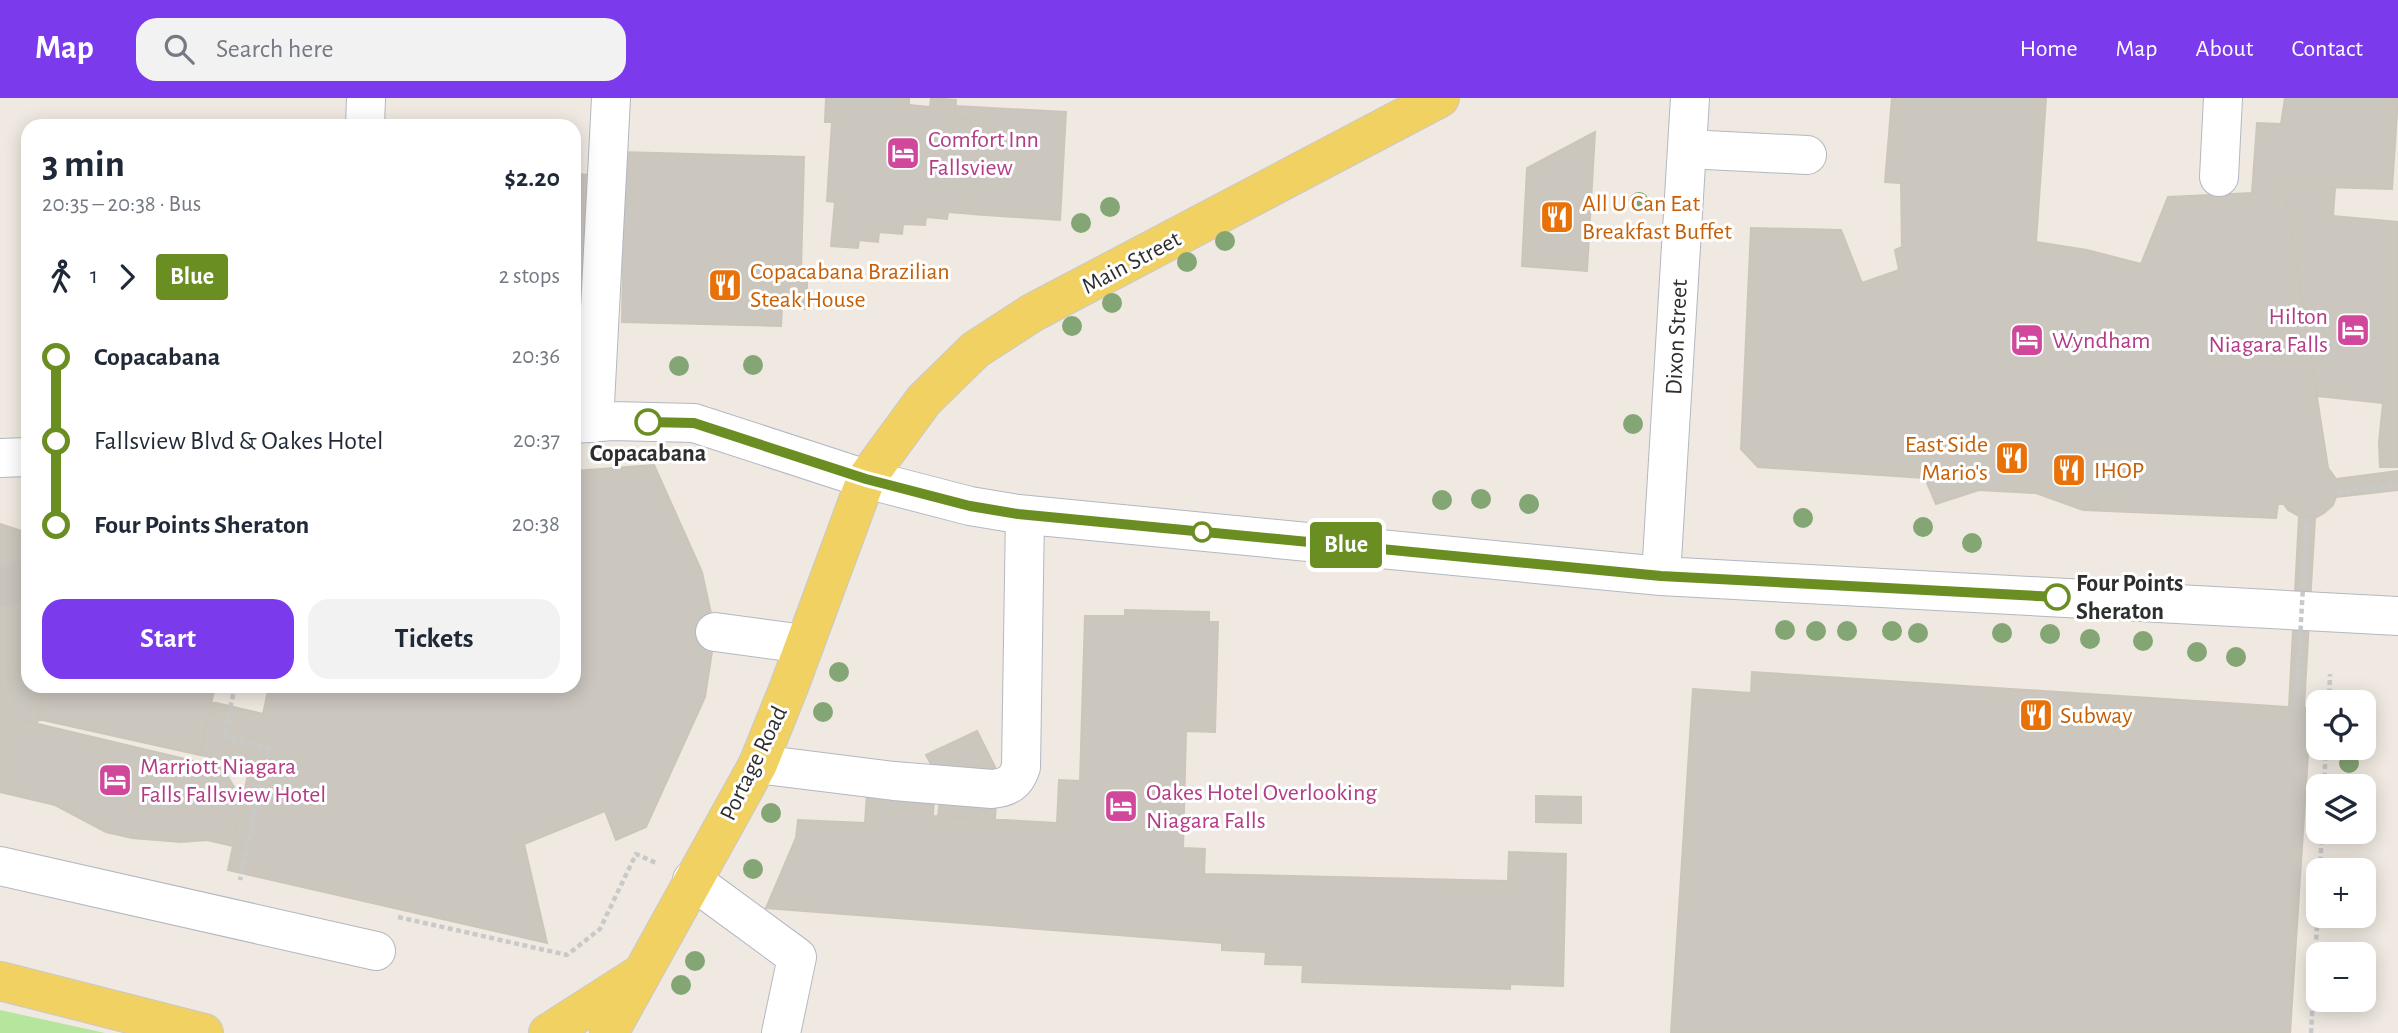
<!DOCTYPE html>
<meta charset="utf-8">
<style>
:root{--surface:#fff;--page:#f2f2f3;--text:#1f2937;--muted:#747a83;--accent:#7c3aed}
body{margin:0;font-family:"Alegreya Sans",sans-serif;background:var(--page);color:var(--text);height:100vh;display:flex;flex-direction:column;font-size:26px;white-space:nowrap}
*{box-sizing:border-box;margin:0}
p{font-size:23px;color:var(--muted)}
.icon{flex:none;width:38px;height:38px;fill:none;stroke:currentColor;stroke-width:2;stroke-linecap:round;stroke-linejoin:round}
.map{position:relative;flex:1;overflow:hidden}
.drawer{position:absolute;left:21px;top:21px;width:560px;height:574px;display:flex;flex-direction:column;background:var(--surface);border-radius:21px;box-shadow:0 4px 18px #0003}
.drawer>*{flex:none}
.badge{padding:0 14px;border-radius:5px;font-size:24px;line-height:46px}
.controls{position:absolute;left:2306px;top:592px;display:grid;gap:14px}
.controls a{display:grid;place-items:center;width:70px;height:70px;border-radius:14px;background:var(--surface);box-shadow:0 4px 18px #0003;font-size:35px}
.map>.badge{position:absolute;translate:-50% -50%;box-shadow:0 0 0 4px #fff}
.legs{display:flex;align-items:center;gap:10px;height:77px;padding:0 21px;font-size:23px}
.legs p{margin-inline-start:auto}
.headline{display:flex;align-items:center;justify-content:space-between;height:119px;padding:0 21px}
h1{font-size:38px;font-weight:700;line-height:52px}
.action{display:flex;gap:14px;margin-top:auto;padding:14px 21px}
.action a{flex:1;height:80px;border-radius:21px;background:var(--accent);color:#fff;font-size:28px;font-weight:700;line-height:80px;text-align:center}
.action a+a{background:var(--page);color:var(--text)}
ul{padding:0 21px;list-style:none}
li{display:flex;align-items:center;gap:24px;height:84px;font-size:26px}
li i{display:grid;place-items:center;width:10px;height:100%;margin:0 9px;background:currentColor}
li i::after{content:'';width:18px;height:18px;margin:-9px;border:5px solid;border-radius:50%;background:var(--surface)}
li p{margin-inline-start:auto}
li:first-child i{background:linear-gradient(#0000 50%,currentColor 0)}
li:last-child i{background:linear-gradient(currentColor 50%,#0000 0)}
header{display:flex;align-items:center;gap:42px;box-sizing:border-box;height:98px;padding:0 35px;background:var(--accent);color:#fff}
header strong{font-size:33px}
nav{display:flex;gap:38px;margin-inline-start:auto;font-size:24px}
.search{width:490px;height:63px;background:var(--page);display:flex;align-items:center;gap:18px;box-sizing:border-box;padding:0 24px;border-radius:21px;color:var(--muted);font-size:26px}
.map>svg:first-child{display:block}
.green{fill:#b6e59e}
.building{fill:#cbc7bf;stroke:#cbc5ba;stroke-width:2}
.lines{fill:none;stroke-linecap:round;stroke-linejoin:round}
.minor-tunnel{stroke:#c8c4bd;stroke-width:38;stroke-dasharray:38 19;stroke-linecap:butt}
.minor-casing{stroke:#b4b7c1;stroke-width:40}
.major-casing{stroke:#c9c9c9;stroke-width:40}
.path{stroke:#c9c9c9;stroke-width:4.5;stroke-dasharray:5 3.5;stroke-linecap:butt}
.minor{stroke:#fff;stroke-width:38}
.major{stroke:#f2d163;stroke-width:38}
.path-bridge{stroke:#c9c9c9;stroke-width:4.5;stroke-dasharray:5 3.5;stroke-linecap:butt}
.tree{fill:#84a574}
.line-1-casing{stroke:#fff;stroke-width:16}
.line-1{stroke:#6b8e23;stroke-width:10}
.stop-1-dot{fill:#fff;stroke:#6b8e23;stroke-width:3.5}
.labels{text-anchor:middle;stroke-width:6;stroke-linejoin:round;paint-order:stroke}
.hotel-label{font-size:24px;fill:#b23c85;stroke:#fff;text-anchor:start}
.food-label{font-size:24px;fill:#c56008;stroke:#fff;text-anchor:start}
.street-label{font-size:24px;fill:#2e2e2e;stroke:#fff}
.stop-label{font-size:24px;font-weight:bold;fill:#2e2e2e;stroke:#fff}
</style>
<header>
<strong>Map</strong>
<div class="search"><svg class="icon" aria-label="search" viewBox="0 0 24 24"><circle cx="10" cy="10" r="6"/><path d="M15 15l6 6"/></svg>Search here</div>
<nav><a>Home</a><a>Map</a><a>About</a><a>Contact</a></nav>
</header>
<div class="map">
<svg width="2398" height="935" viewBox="0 0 2398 935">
<rect width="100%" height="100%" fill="#efe9e1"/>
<path class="green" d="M0,912L105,935H0Z"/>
<path class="building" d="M826,0H909V7L930,9L931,0L956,2L955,20L980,22L972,116L948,114L947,121L926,119L925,127L903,126L902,136L879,134L878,144L859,142L858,150L831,148L835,104L827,103L832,24H825Z
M1892,0H2046L2036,144L2087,152L2141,166L2168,99L2252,95L2257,25L2281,26L2285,0H2398L2392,91L2284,88L2328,370L2336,381L2398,373V392L2336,399L2333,407L2324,415L2315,420L2299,418L2288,412L2284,406H2278L2276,420L2083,412L2036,395L1979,392L1936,406L1925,380L1758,369L1741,351L1751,130L1841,132L1862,185L1899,172L1895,152L1902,149L1901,85L1885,84Z
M956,8L1066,14L1060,122L972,116L980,22L955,20Z
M1595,34L1587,173L1522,168L1527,70Z
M620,54L804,59L801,172H807V211L782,210L781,228L622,224L623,169L618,168Z
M574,76L591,77L581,244L574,245Z
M2284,88L2335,90L2333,118L2398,124V369H2380L2379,344L2383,305L2318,298Z
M654,367L702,474L715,534L705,599L646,729L616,742L605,713L524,746L547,845L228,772L250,667L200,657L212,604L263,616L269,588H574V373Z
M2299,418L2315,420L2304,610H2311L2290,935H1671L1693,591L1751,595L1752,574L2289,609Z
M0,426L28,435V588H45L37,626L0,617Z
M1125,512L1209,514V524H1218L1215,634L1186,633L1183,750L1205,751L1204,776L1508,783L1509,754L1566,756L1563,888L1510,886V891L1302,884L1303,867L1265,866L1266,854L1222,852V845L766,810L796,740L798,722L865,725L867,695L934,698L933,718L1057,725L1059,682L1080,683L1085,518H1125Z
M45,588H215L200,657L38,621Z
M0,617L223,670L242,703L233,748L207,742L181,744L132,740L106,734L55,707L0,694Z
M977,633L998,675L995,721L938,718L942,686L926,657Z
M1536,698L1581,699V725L1536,724Z"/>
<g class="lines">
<path class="minor-tunnel" d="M0,489H6L28,480"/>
<g class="minor-casing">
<path id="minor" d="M365,28L366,0
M1687,51L1807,57
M2219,79L2223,0
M594,325L611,0
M574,326L612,323L694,325L866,381L970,408L1018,416L1661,478L2398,518
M0,360L28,359
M1661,478L1690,0
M715,534L804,546
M758,666L894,683L992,691C1008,689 1016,685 1021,669L1025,417
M0,768L376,853
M692,782L797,859L781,935"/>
</g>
<g class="major-casing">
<path id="major" d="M0,883L204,935
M548,935L637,878
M609,935L758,666L789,589L866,381L924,302L975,252L1032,215L1440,0"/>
</g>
<path class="path" d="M2337,394L2398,387
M235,588L224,638L269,650L240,782
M2329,604L2330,576
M2324,688L2326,649
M2320,772L2322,733
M398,819L567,857L600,831L636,756L656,765
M2311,935L2319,792"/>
<use href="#minor" class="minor"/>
<use href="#major" class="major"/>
<path class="path-bridge" d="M2296,609L2307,420"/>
</g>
<g class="tree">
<circle cx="1639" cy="104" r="10"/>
<circle cx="1110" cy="109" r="10"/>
<circle cx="1081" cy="125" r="10"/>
<circle cx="1225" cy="143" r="10"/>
<circle cx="1187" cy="164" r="10"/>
<circle cx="1112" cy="205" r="10"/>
<circle cx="1072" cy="228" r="10"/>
<circle cx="753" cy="267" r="10"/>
<circle cx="679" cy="268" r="10"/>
<circle cx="1633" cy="326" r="10"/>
<circle cx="1481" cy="401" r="10"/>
<circle cx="1442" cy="402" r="10"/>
<circle cx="1529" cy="406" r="10"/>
<circle cx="1803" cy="420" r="10"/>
<circle cx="1923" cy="429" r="10"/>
<circle cx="1972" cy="445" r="10"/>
<circle cx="1785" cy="532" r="10"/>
<circle cx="1816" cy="533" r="10"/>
<circle cx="1847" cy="533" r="10"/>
<circle cx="1892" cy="533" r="10"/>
<circle cx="1918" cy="535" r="10"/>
<circle cx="2002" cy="535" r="10"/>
<circle cx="2050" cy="536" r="10"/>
<circle cx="2090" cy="541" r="10"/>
<circle cx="2143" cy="543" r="10"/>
<circle cx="2197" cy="554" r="10"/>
<circle cx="2236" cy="559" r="10"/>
<circle cx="839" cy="574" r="10"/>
<circle cx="823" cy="614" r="10"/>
<circle cx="2349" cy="665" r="10"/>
<circle cx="771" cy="715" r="10"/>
<circle cx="753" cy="771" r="10"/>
<circle cx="695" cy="863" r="10"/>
<circle cx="681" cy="887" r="10"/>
</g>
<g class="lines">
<g class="line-1-casing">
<path id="line-1" d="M648,324L694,325L866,381L970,408L1018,416L1661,478L2057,499"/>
</g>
<use href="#line-1" class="line-1"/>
</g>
<defs>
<g id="hotel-square" transform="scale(1.75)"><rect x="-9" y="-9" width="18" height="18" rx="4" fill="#d1479c" stroke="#fff"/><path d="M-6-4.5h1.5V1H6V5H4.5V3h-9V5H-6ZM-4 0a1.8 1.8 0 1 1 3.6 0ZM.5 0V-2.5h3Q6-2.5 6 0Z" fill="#fff"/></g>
<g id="restaurant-square" transform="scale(1.75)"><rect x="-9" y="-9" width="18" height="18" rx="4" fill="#e8710a" stroke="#fff"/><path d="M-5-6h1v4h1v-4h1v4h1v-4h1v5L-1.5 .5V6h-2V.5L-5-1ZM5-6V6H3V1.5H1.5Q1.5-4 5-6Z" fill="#fff"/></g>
</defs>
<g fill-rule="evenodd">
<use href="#hotel-square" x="903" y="55"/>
<use href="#restaurant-square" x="1557" y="119"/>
<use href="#restaurant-square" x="725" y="187"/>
<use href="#hotel-square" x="2353" y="232"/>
<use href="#hotel-square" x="2027" y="242"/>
<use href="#restaurant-square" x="2012" y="360"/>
<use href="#restaurant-square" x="2069" y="372"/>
<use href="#restaurant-square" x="2036" y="617"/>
<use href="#hotel-square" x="115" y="682"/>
<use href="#hotel-square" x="1121" y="708"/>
</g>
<g class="stop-1-dot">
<circle cx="648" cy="324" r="12"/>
<circle cx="1202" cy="434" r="9"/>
<circle cx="2057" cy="499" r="12"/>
</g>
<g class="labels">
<g class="hotel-label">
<text x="928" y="49">Comfort Inn<tspan x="928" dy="28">Fallsview</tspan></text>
<text x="2328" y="226" text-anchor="end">Hilton<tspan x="2328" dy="28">Niagara Falls</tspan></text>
<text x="2052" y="250">Wyndham</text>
<text x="140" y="676">Marriott Niagara<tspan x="140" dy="28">Falls Fallsview Hotel</tspan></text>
<text x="1146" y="702">Oakes Hotel Overlooking<tspan x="1146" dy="28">Niagara Falls</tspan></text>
</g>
<g class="food-label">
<text x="1582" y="113">All U Can Eat<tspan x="1582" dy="28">Breakfast Buffet</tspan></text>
<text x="750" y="181">Copacabana Brazilian<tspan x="750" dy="28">Steak House</tspan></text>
<text x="1988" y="354" text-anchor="end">East Side<tspan x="1988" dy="28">Mario's</tspan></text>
<text x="2094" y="380">IHOP</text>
<text x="2060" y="625">Subway</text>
</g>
<g class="street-label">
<text transform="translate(1131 164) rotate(-28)" y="8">Main Street</text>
<text transform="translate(1676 239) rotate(-87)" y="8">Dixon Street</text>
<text transform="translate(753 665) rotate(-64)" y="8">Portage Road</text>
</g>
<g class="stop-label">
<text x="648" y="363">Copacabana</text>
<text x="2076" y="493" text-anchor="start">Four Points<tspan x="2076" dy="28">Sheraton</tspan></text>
</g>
</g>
</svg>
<div class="controls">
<a><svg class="icon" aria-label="locate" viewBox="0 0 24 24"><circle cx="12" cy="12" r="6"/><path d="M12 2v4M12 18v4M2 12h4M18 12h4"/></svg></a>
<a><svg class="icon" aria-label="layers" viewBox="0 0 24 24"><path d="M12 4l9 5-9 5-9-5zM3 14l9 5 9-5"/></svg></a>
<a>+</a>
<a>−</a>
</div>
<b class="badge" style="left:1346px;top:447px;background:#6b8e23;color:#fff">Blue</b>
<section class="drawer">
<div class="headline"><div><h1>3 min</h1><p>20:35 – 20:38 · Bus</p></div><b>$2.20</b></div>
<div class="legs"><svg class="icon" aria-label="walk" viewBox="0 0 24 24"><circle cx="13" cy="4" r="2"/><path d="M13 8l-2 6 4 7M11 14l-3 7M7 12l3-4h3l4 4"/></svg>1<svg class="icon" aria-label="forward" viewBox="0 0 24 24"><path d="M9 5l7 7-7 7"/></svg><b class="badge" style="background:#6b8e23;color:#fff">Blue</b><p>2 stops</p></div>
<ul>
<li><i style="color:#6b8e23"></i><b>Copacabana</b><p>20:36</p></li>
<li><i style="color:#6b8e23"></i><span>Fallsview Blvd &amp; Oakes Hotel</span><p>20:37</p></li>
<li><i style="color:#6b8e23"></i><b>Four Points Sheraton</b><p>20:38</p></li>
</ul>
<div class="action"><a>Start</a><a>Tickets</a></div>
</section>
</div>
